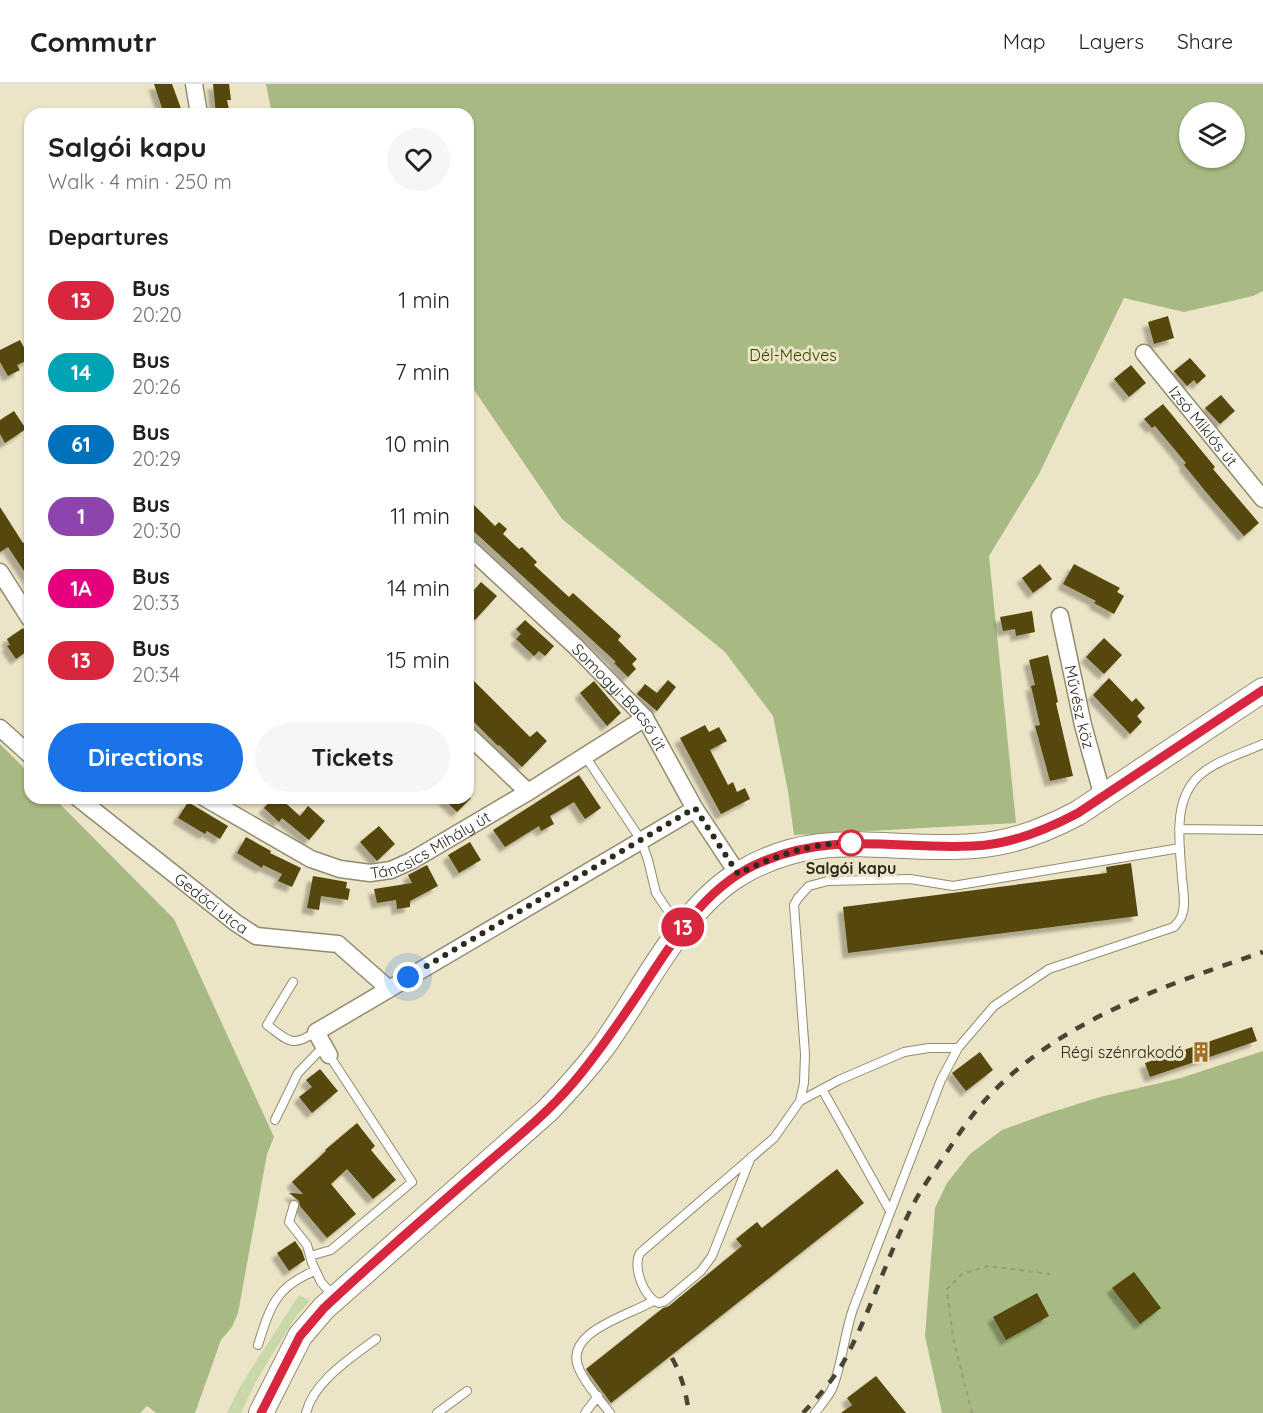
<!DOCTYPE html>
<meta charset="utf-8">
<style>
:root{--surface:#fff;--page:#f6f6f6;--text:#202124;--muted:#757577;--line:#e0e0e0;--accent:#1a73e8}
body{margin:0;font-family:Quicksand,sans-serif;background:var(--page);color:var(--text);height:100vh;display:flex;flex-direction:column;font-size:22px;white-space:nowrap}
*{box-sizing:border-box;margin:0}
p{font-size:20px;color:var(--muted)}
.icon{flex:none;width:33px;height:33px;fill:none;stroke:currentColor;stroke-width:2;stroke-linecap:round;stroke-linejoin:round}
.map{position:relative;flex:1;overflow:hidden}
.side{position:absolute;left:24px;top:24px;width:450px;height:696px;display:flex;flex-direction:column;background:var(--surface);border-radius:18px;box-shadow:0 2px 4px #0004}
.side>*{flex:none}
.badge{padding:0 12px;border-radius:20px;font-size:21px;line-height:39px}
.controls{position:absolute;left:1179px;top:18px;display:grid;gap:12px}
.controls a{display:grid;place-items:center;width:66px;height:66px;border-radius:50%;background:var(--surface);box-shadow:0 2px 4px #0004;font-size:30px}
.you{position:absolute;width:30px;height:30px;margin:-15px;border:4px solid #fff;border-radius:50%;background:#1a73e8;box-shadow:0 0 0 9px #1a73e833}
.map>.badge{position:absolute;translate:-50% -50%;box-shadow:0 0 0 3px #fff}
h2{padding:0 24px;font-size:22px;line-height:54px}
.round{display:grid;place-items:center;flex:none;width:63px;height:63px;border-radius:32px;background:var(--page)}
.headline{display:flex;align-items:center;justify-content:space-between;height:102px;padding:0 24px}
h1{font-size:28px;font-weight:800;line-height:45px}
.cta{display:flex;gap:12px;margin-top:auto;padding:12px 24px}
.cta a{flex:1;height:69px;border-radius:36px;background:var(--accent);color:#fff;font-size:24px;font-weight:800;line-height:69px;text-align:center}
.cta a+a{background:var(--page);color:var(--text)}
ul{padding:0;list-style:none}
li{display:flex;align-items:center;gap:18px;height:72px;padding:0 24px}
li div{flex:1}
li b{display:block;font-size:22px}
li em{font-style:normal}
li .badge{min-width:66px;font-weight:700;text-align:center}
header{display:flex;align-items:center;gap:36px;box-sizing:border-box;height:84px;padding:0 30px;background:var(--surface);border-bottom:2px solid var(--line)}
header strong{font-size:28px}
nav{display:flex;gap:33px;margin-inline-start:auto;font-size:21px}
.map>svg:first-child{display:block}
.green{fill:#c8d8a9}
.forest{fill:#a8ba83;fill-rule:evenodd}
.building{fill:#56470a;filter:url(#shadow)}
.lines{fill:none;stroke-linecap:round;stroke-linejoin:round}
.service-casing{stroke:#928b6f;stroke-width:10}
.minor-casing{stroke:#928b6f;stroke-width:19}
.secondary-casing{stroke:#928b6f;stroke-width:26}
.path{stroke:#9e9881;stroke-width:2;stroke-dasharray:4.5 4.5;stroke-linecap:butt}
.service{stroke:#fff;stroke-width:8}
.minor{stroke:#fff;stroke-width:16}
.secondary{stroke:#fff;stroke-width:24}
.rail{stroke:#494536;stroke-width:4.5;stroke-dasharray:10 10;stroke-linecap:butt}
.line-casing{stroke:#fff;stroke-width:14}
.line{stroke:#d7263d;stroke-width:9}
.walk{stroke:#2d2a1e;stroke-width:6;stroke-dasharray:0 10.8}
.stop-dot{fill:#fff;stroke:#d7263d;stroke-width:3}
.labels{text-anchor:middle;stroke-width:6;stroke-linejoin:round;paint-order:stroke}
.park-label{font-size:16px;fill:#354403;stroke:#ece4c6}
.street-label{font-size:16px;fill:#2d2a1e;stroke:#ece4c6}
.stop-label{font-size:16px;font-weight:bold;fill:#2d2a1e;stroke:#ece4c6}
.poi-label{font-size:16px;fill:#2d2a1e;stroke:#ece4c6;text-anchor:end}
</style>
<header>
<strong>Commutr</strong>
<nav><a>Map</a><a>Layers</a><a>Share</a></nav>
</header>
<div class="map">
<svg width="1263" height="1329" viewBox="0 0 1263 1329">
<defs>
<filter id="shadow"><feDropShadow dx="-5.5" dy="5.5" stdDeviation="1.5" flood-color="#0004"/></filter>
</defs>
<rect width="100%" height="100%" fill="#ece4c6"/>
<path class="green" d="M299,1211L310,1217L297,1231L273,1269L255,1299L241,1329H227L241,1301Z"/>
<path class="forest" d="M266,0H1263V207L1253,212L1184,228L1124,214L1039,390L989,472L1016,739L794,751L788,707L773,632L725,568L562,435L468,297V30H272ZM1190,28H1234V74H1190Z
M0,660L30,690V714H54L174,835L274,1053L267,1070L238,1229L232,1243L221,1256L195,1329H156L147,1322L140,1329H0Z
M1263,967V1329H942L925,1252L935,1124L947,1099L970,1070L1002,1046L1046,1030L1100,1013L1181,994Z"/>
<path class="building" d="M154,0H172L183,30H164Z
M213,0H229L231,16H227L230,30H216Z
M1168,232L1174,254L1154,260L1148,238Z
M20,256L30,275L17,281L20,286L8,292L0,278V266Z
M1190,274L1206,292L1197,300L1194,296L1187,302L1174,287Z
M1131,281L1146,299L1129,313L1114,295Z
M1221,311L1235,327L1220,340L1205,324Z
M1163,320L1215,383L1213,385L1259,439L1244,452L1206,408L1184,381L1186,379L1155,342L1152,344L1144,335Z
M14,327L26,345L5,359L0,350V336Z
M474,421L495,442L499,438L507,445L503,450L519,465L522,463L537,478L534,481L569,513L573,509L621,552L618,556L637,575L632,580L636,585L628,593L614,579L616,578L468,442V428Z
M0,423L23,459L30,455V496L8,463L0,468Z
M1040,480L1052,495L1033,509L1022,494Z
M1074,480L1120,504L1117,508L1124,512L1114,530L1094,519L1096,517L1063,500Z
M481,498L497,512L475,536L468,530V513Z
M1032,527L1035,548L1016,552L1015,545L1003,547L1000,533Z
M525,536L554,562L545,572L539,567L534,572L516,555L521,550L516,545Z
M23,544L30,555V565L16,575L7,562L10,561L7,555Z
M1104,554L1122,571L1104,590L1086,573Z
M1048,571L1058,618L1056,619L1073,692L1050,697L1035,642L1040,641L1031,602L1035,601L1029,576Z
M468,591L530,653L537,647L547,657L522,683L499,661L498,662L468,632Z
M1109,594L1132,618L1136,614L1145,624L1137,632L1142,638L1130,650L1093,611Z
M668,596L676,603L657,627L637,610L645,600L657,609Z
M594,597L621,629L607,642L580,609Z
M705,641L709,648L719,643L727,657L710,666L728,701L733,698L737,708L745,704L750,715L721,730L680,654Z
M579,691L601,724L585,735L574,718L550,732L554,740L541,747L539,742L505,763L493,746Z
M273,714H280L300,732L308,722L325,737L309,756L282,734L279,738L264,724Z
M443,714H471L457,728Z
M188,718L228,742L220,755L207,747L205,750L178,734Z
M379,742L395,760L377,777L360,758Z
M246,753L271,767L270,769L301,784L292,803L278,797L282,790L263,781L262,784L237,769Z
M470,758L481,776L459,789L448,771Z
M1131,779L1138,832L848,869L843,823L1107,789L1106,783Z
M427,781L438,802L410,817V823L397,825L396,816L377,819L374,805L412,799L408,791Z
M313,792L347,798L346,804L350,805L348,816L321,812L319,826L307,824Z
M1252,943L1257,957L1150,993L1145,979Z
M980,968L993,986L966,1007L952,989Z
M320,985L338,1007L312,1029L299,1013L312,1003L306,996Z
M357,1039L375,1062L371,1066L396,1096L373,1115L347,1085L331,1100L356,1130L327,1154L300,1122L299,1117L289,1109L303,1110L292,1098L326,1067L325,1066Z
M837,1085L864,1119L611,1319L586,1285L663,1224L669,1222L742,1162L736,1155L757,1138L762,1144Z
M295,1157L302,1167L305,1176L289,1187L277,1169Z
M1134,1188L1161,1224L1140,1240L1112,1204Z
M1037,1209L1049,1232L1006,1256L993,1233Z
M876,1292L906,1329H841L852,1321L847,1314Z"/>
<g class="lines">
<g class="service-casing">
<path id="service" d="M585,672L641,756L648,776L656,809L679,843
M1179,745L1263,746
M293,898L267,941C289,957 291,964 316,948
M822,1005L890,1127
M800,1017L804,999L805,970L794,821L798,814L809,802L828,797L910,795L953,802L1180,764
M275,1036L298,989L324,962
M751,1073L712,1172L701,1187L665,1217L659,1219C644,1215 632,1182 640,1169L774,1054L800,1017L839,996L904,968L929,964H958
M294,1121L289,1138L307,1161L312,1179L321,1198L335,1214
M310,1172L331,1166L412,1098L329,971
M258,1261C270,1223 276,1202 315,1187
M306,1329C314,1297 351,1274 376,1255
M437,1329L467,1307
M585,1329L598,1312
M610,1329C600,1316 587,1302 580,1287C560,1248 629,1232 653,1217
M815,1329C821,1321 828,1313 832,1305C842,1282 844,1251 853,1225L941,996L958,964L994,922L1049,885L1174,843C1177,839 1181,835 1182,831C1186,821 1183,805 1182,794C1180,761 1171,715 1201,690C1218,676 1243,669 1263,660"/>
</g>
<g class="minor-casing">
<g id="minor">
<path d="M194,0L199,30"/>
<path id="s1" d="M1144,269L1263,415"/>
<path id="s2" d="M468,463L575,562L645,634L695,725L738,790"/>
<path d="M0,488L30,535"/>
<path id="s3" d="M1060,532L1083,641L1103,713"/>
<path d="M0,644L30,671"/>
<path d="M468,651L528,708"/>
<path id="s4" d="M78,714L236,839L256,852L338,860L389,905"/>
<path id="s5" d="M205,714L311,775L340,785L370,789L391,786L411,777L528,708L645,634"/>
<path d="M329,971L316,948L695,725"/>
</g>
</g>
<g class="secondary-casing">
<path id="secondary" d="M261,1329L300,1252L324,1224L548,1026C567,1006 585,986 602,964C642,910 680,825 739,790C820,741 888,769 974,762C1010,760 1046,746 1078,729L1263,606"/>
</g>
<path class="path" d="M972,1329L953,1254L947,1205L962,1190L988,1182L1050,1190"/>
<use href="#service" class="service"/>
<use href="#minor" class="minor"/>
<use href="#secondary" class="secondary"/>
<path class="rail" d="M672,1274C682,1292 686,1309 689,1329
M803,1329C817,1314 832,1297 843,1279C870,1230 886,1175 911,1125C920,1106 933,1089 945,1071C958,1051 972,1030 988,1013C1062,935 1164,902 1263,868"/>
</g>
<g class="lines">
<g class="line-casing">
<path id="line" d="M261,1329L300,1252L324,1224C374,1177 426,1132 478,1087C510,1059 545,1032 573,999C598,970 619,938 641,906C674,856 706,800 764,777C837,747 899,766 973,762C1009,761 1046,746 1078,729L1263,606"/>
</g>
<use href="#line" class="line"/>
<path class="walk" d="M408,893L695,724L738,790C774,772 810,759 851,759"/>
</g>
<defs>
<g id="building-bare" transform="scale(1.62)"><path d="M-4-6H4V6H1V3H-1V6H-4ZM-2.5-4.3h1.7v1.8h-1.7ZM.8-4.3h1.7v1.8H.8ZM-2.5-1h1.7V.8h-1.7ZM.8-1h1.7V.8H.8Z" fill="#a27126" stroke="#ece4c6" stroke-width="2.5" paint-order="stroke"/></g>
</defs>
<g fill-rule="evenodd">
<use href="#building-bare" x="1201" y="968"/>
</g>
<circle class="stop-dot" cx="851" cy="759" r="12"/>
<g class="labels">
<g class="park-label">
<text x="793" y="277">Dél-Medves</text>
</g>
<g class="street-label">
<text dy="6" stroke="none"><textPath href="#s1" startOffset="94">Izsó Miklós út</textPath></text>
<text dy="6" stroke="none"><textPath href="#s2" startOffset="214">Somogyi-Bacsó út</textPath></text>
<text dy="6" stroke="none"><textPath href="#s3" startOffset="93">Művész köz</textPath></text>
<text dy="6" stroke="none"><textPath href="#s5" startOffset="250">Táncsics Mihály út</textPath></text>
<text dy="6" stroke="none"><textPath href="#s4" startOffset="170">Gedőci utca</textPath></text>
</g>
<g class="stop-label">
<text x="851" y="790">Salgói kapu</text>
</g>
<g class="poi-label">
<text x="1184" y="974">Régi szénrakodó</text>
</g>
</g>
</svg>
<div class="controls">
<a><svg class="icon" aria-label="layers" viewBox="0 0 24 24"><path d="M12 4l9 5-9 5-9-5zM3 14l9 5 9-5"/></svg></a>
</div>
<div class="you" style="left:408px;top:893px"></div>
<b class="badge" style="left:683px;top:843px;background:#d7263d;color:#fff">13</b>
<section class="side">
<div class="headline"><div><h1>Salgói kapu</h1><p>Walk · 4 min · 250 m</p></div><a class="round"><svg class="icon" aria-label="heart" viewBox="0 0 24 24"><path d="M12 20l-8-8c-3-5 5-10 8-4 3-6 11-1 8 4z"/></svg></a></div>
<h2>Departures</h2>
<ul>
<li><span class="badge" style="background:#d7263d;color:#fff">13</span><div><b>Bus</b><p>20:20</p></div><em>1 min</em></li>
<li><span class="badge" style="background:#00a3b4;color:#fff">14</span><div><b>Bus</b><p>20:26</p></div><em>7 min</em></li>
<li><span class="badge" style="background:#0072bc;color:#fff">61</span><div><b>Bus</b><p>20:29</p></div><em>10 min</em></li>
<li><span class="badge" style="background:#8e44ad;color:#fff">1</span><div><b>Bus</b><p>20:30</p></div><em>11 min</em></li>
<li><span class="badge" style="background:#e6007e;color:#fff">1A</span><div><b>Bus</b><p>20:33</p></div><em>14 min</em></li>
<li><span class="badge" style="background:#d7263d;color:#fff">13</span><div><b>Bus</b><p>20:34</p></div><em>15 min</em></li>
</ul>
<div class="cta"><a>Directions</a><a>Tickets</a></div>
</section>
</div>
